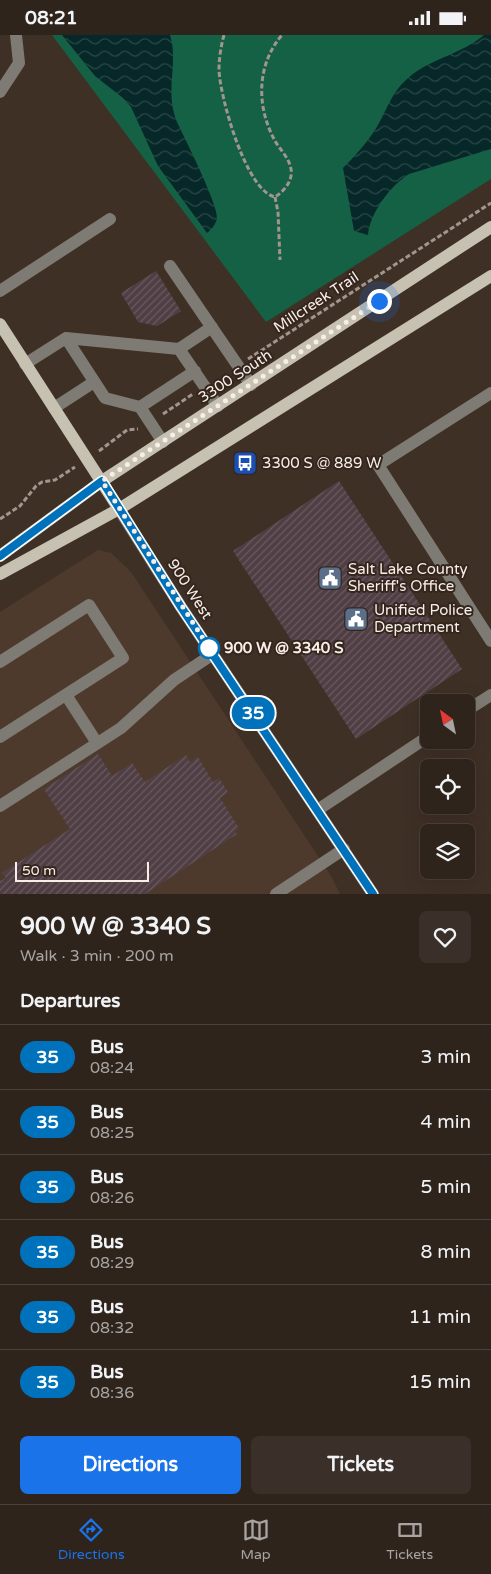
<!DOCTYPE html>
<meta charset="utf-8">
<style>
:root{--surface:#2f241c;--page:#3b3029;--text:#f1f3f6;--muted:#a7a4a3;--line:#4a413b;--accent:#1a73e8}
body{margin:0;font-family:"Varela Round",sans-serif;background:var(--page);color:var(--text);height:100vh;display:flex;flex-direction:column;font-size:19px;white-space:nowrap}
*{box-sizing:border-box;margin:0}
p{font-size:16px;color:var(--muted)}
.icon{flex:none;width:28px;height:28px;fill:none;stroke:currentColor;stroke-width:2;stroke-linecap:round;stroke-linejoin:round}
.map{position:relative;height:859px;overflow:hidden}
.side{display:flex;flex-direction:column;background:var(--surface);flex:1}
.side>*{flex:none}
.badge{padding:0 10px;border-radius:16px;font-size:18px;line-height:32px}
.needle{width:32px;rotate:327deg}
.tools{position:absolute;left:420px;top:659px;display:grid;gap:10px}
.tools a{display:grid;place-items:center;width:55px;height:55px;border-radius:8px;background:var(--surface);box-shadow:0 5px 20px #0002,0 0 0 1px var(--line);font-size:25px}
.scale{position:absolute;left:15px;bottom:12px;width:134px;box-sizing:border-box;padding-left:5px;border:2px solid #f8eee8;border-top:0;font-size:14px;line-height:18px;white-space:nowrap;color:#f8eee8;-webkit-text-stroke:4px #34261d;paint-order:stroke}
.you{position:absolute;width:25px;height:25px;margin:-12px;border:4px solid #fff;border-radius:50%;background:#1a73e8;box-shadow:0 0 0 8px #1a73e833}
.map>.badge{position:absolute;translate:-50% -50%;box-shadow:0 0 0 2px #fff}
h2{padding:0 20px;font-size:19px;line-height:45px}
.round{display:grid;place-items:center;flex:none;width:52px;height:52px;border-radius:8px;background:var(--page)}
.head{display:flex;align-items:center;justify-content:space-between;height:85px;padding:0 20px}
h1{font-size:24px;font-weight:700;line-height:38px}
.primary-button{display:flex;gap:10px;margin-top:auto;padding:10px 20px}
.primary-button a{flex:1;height:58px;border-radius:8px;background:var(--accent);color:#fff;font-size:20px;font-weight:700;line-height:58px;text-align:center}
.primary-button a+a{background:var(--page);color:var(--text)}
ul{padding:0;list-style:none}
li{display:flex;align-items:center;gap:15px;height:65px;padding:0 20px;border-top:1px solid var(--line)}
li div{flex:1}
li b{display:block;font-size:19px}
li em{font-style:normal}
li .badge{min-width:55px;font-weight:700;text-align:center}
.status{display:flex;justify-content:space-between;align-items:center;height:35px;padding:0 25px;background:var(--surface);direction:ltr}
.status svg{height:14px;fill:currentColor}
.dock{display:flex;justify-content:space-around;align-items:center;height:70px;border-top:1px solid var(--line);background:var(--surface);font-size:14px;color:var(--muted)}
.dock a{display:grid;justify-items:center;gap:2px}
.dock .selected{color:var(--accent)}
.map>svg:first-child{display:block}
.built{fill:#4e3a2d}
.green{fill:#146145}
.water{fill:url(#water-waves)}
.building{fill:url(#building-hatch)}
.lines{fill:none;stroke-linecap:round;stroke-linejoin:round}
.path{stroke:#a2958e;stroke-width:3;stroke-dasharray:5 2.5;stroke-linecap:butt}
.minor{stroke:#7d7b73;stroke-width:12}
.major{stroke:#c6c1b1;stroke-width:12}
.line-casing{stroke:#fff;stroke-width:11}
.line{stroke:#0072bc;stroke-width:8}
.walk{stroke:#f8eee8;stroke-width:5;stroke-dasharray:0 9}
.stop-dot{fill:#fff;stroke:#0072bc;stroke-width:2.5}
.labels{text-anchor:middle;stroke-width:4;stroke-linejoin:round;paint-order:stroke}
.street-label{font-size:15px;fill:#f8eee8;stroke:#34261d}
.poi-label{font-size:15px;fill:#f8eee8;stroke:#34261d;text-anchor:start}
.stop-label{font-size:15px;font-weight:bold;fill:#f8eee8;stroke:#34261d;text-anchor:start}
</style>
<div class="status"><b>08:21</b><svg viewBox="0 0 49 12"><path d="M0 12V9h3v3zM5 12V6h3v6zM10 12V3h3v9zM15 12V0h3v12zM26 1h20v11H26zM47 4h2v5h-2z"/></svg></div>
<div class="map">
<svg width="491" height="859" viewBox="0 0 491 859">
<defs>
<pattern id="water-waves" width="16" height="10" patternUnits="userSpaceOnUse" patternTransform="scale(1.25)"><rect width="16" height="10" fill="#062829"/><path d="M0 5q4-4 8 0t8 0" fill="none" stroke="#2b4848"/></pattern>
<pattern id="building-hatch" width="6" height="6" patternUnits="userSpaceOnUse" patternTransform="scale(1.25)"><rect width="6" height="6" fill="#503e45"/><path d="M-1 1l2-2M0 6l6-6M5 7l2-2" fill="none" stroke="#6a5a60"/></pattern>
</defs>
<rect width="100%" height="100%" fill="#3f3026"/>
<path class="built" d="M98,515L111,518L131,537L331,841L340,859H0V577Z"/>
<path class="green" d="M52,0H491V144L266,287Z"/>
<path class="water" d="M62,0H170C179,29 164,55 177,87C185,104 218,169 217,183C216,189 212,194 207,198L158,131L131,72L123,63L95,41Z
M484,0H491V114L409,139C390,151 370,178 368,200L354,196L343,133C354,122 364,111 373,98C385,81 389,61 405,46C427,24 461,20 484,0Z"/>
<path class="building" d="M156,236L181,276L157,291L138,287L121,258Z
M339,446L462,634L356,704L233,516Z
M98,719L112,741L132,728L145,747L186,720L190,727L198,722L213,747L219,743L228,757L220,763L239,793L235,796L237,799L145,859H0V846L6,843L2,838L70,794L44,754Z"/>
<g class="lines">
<path class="path" d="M224,0C221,11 219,23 219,35C220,62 246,156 275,162C284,156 293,146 291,134C289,122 279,114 274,104C256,70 257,29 282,0
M275,162L278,177L280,225
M248,324L491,168
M163,379L193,359
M99,416L127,395L138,394
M0,484L20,471L36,451L42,447L55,445L75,432"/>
<path class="minor" d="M0,57L19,28L16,0
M170,231L251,350
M0,256L110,184
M66,303L105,363L140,372L163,407
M179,314L218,371
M25,329L66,303L179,314L212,292
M491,358L378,430L491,606
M140,372L195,336
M54,373L94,347
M119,474L181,572L373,859
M0,627L89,570L123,623L0,702
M66,660L97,708
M466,676L491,660
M0,771L121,693L174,645L213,619
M319,774L429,701
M276,859L344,814"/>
<path class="major" d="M0,289L119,474
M0,521L102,446L491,192
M0,539L119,474L491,241"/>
</g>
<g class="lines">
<g class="line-casing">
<path id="line" d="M0,521L102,446L181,572L373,859"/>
</g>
<use href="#line" class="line"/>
<path class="walk" d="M209,613L213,619L102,446L379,266"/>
</g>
<defs>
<g id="bus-square" transform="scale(1.25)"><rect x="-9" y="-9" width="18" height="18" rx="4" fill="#1a4fb4" stroke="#34261d"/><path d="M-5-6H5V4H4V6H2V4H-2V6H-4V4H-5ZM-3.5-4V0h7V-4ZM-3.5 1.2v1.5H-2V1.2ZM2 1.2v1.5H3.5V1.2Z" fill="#fff"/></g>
<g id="civic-square" transform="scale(1.25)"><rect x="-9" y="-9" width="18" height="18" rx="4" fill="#5c6f8a" stroke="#34261d"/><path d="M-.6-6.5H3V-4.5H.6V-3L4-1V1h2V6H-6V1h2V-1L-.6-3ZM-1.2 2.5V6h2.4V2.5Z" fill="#fff"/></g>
</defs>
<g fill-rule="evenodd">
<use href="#bus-square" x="245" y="428"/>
<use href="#civic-square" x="330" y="543"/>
<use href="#civic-square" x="356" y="584"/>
</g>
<circle class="stop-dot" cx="209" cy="613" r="10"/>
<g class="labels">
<g class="street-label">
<text transform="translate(316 267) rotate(-33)" y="5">Millcreek Trail</text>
<text transform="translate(235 341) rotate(-33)" y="5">3300 South</text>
<text transform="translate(190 554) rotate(57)" y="5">900 West</text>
</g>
<g class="poi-label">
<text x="262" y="433">3300 S @ 889 W</text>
<text x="348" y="539">Salt Lake County<tspan x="348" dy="17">Sheriff's Office</tspan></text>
<text x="374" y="580">Unified Police<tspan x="374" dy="17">Department</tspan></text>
</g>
<g class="stop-label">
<text x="224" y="618">900 W @ 3340 S</text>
</g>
</g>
</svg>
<div class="tools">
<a><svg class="needle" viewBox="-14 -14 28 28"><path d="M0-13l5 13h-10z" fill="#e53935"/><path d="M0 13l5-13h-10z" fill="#a7a4a3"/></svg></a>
<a><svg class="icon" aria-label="locate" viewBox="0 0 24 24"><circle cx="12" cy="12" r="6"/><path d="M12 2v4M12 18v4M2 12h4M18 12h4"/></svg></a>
<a><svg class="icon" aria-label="layers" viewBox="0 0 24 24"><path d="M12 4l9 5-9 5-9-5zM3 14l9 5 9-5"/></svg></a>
</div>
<div class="scale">50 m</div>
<div class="you" style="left:379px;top:266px"></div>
<b class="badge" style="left:253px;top:678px;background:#0072bc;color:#fff">35</b>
</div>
<section class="side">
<div class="head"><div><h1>900 W @ 3340 S</h1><p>Walk · 3 min · 200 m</p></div><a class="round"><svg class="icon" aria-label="heart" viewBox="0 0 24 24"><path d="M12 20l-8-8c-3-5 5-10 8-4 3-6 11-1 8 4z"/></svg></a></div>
<h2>Departures</h2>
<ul>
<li><span class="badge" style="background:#0072bc;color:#fff">35</span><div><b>Bus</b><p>08:24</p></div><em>3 min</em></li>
<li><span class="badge" style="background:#0072bc;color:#fff">35</span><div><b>Bus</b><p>08:25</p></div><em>4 min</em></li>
<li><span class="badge" style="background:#0072bc;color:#fff">35</span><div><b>Bus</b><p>08:26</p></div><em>5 min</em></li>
<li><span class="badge" style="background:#0072bc;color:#fff">35</span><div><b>Bus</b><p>08:29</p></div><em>8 min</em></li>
<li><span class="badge" style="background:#0072bc;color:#fff">35</span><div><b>Bus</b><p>08:32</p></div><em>11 min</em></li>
<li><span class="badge" style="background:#0072bc;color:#fff">35</span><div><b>Bus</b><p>08:36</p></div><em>15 min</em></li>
</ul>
<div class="primary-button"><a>Directions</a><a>Tickets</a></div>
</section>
<nav class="dock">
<a class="selected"><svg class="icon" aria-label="directions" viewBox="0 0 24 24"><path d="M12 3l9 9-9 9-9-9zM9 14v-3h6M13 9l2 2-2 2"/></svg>Directions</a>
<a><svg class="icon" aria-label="map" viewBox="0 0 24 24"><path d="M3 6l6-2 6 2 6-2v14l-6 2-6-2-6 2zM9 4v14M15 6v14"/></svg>Map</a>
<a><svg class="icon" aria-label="tickets" viewBox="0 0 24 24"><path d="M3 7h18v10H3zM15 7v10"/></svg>Tickets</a>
</nav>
